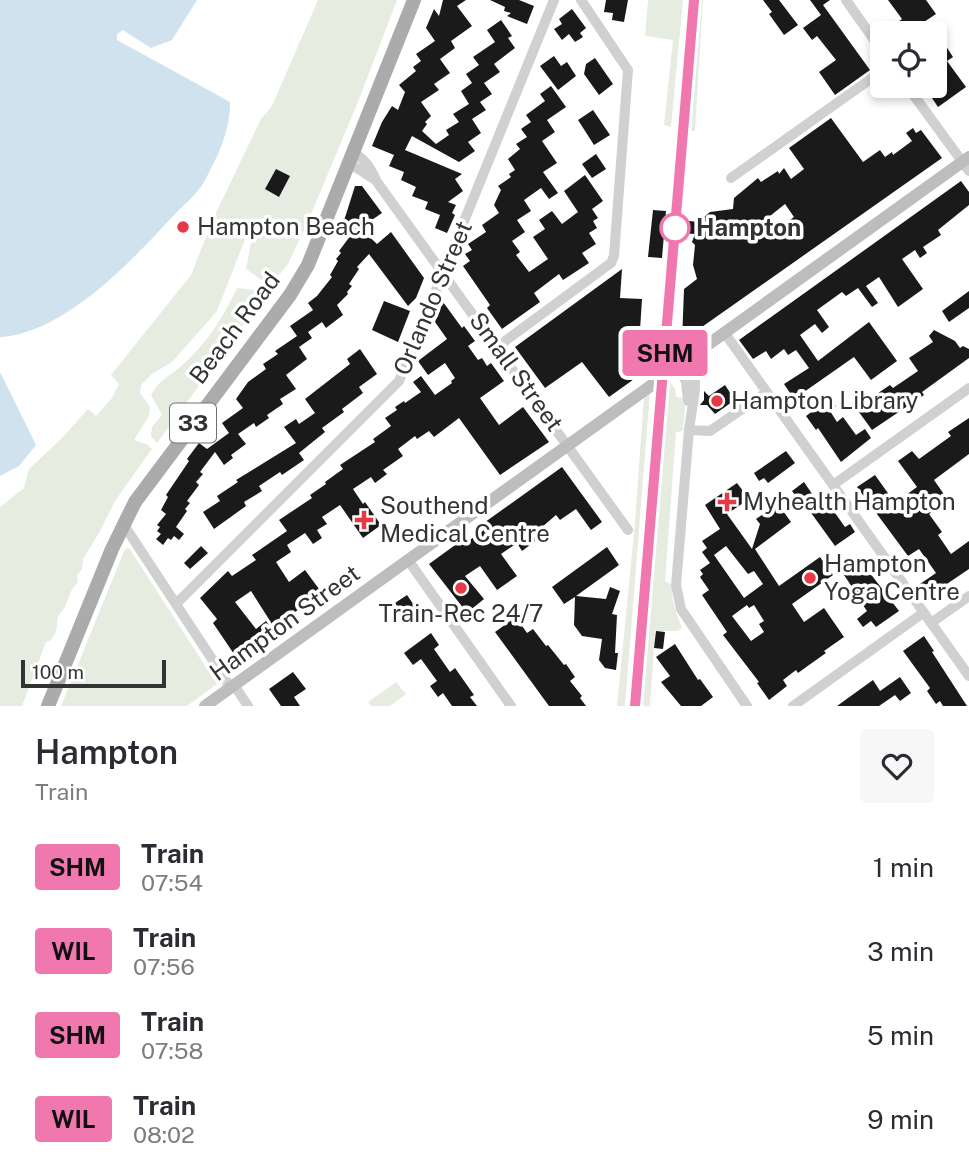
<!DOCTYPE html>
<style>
:root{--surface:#fff;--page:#f7f7f7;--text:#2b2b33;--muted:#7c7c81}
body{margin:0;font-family:"Public Sans",sans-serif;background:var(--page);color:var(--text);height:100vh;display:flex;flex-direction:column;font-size:26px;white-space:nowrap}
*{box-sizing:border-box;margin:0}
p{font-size:23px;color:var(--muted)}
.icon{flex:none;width:38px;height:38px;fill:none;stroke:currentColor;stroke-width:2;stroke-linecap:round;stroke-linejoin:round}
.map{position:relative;height:706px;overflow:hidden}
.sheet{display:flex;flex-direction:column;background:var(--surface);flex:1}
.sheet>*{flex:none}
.badge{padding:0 14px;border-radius:5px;font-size:24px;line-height:46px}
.controls{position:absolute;left:870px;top:21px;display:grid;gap:14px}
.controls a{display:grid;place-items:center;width:77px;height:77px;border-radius:7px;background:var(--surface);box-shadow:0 4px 10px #0003;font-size:35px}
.scale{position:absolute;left:21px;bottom:18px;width:145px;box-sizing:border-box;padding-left:7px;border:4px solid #333;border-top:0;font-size:19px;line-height:24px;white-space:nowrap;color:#333;-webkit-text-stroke:5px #fff;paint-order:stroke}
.map>.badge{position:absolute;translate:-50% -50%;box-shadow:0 0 0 4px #fff}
.round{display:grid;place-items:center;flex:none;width:74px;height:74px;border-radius:7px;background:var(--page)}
.head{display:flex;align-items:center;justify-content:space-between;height:119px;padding:0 35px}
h1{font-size:33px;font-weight:600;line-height:52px}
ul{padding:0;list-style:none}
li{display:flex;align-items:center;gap:21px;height:84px;padding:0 35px}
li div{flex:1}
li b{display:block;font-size:26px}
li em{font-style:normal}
li .badge{min-width:77px;font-weight:700;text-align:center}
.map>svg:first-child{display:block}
.green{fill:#e6ecdf}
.water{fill:#cfe2ee}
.building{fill:#1a1a1a;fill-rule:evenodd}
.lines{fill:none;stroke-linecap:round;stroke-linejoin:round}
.street{stroke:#d0d0d0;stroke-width:10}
.secondary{stroke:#bdbdbd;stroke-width:12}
.primary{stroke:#ababab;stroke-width:14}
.rail{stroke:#888;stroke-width:2.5;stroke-dasharray:7 5;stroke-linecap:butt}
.line-casing{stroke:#fff;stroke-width:16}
.line{stroke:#f178af;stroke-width:10}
.poi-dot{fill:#e63946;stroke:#fff;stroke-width:2.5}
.stop-dot{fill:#fff;stroke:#f178af;stroke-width:3.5}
.labels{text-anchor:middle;stroke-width:7;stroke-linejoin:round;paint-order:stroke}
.shield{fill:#fff;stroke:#707070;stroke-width:2}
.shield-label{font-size:23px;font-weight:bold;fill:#333}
.poi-label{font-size:24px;fill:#333;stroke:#fff;text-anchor:start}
.stop-label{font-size:24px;font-weight:bold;fill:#333;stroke:#fff;text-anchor:start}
.street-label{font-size:24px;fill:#333;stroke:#fff}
</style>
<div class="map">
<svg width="969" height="706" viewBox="0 0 969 706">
<rect width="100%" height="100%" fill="#fff"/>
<path class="green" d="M318,0H397L358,102L306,226L288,264L270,286L246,269L251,243L259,232L249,229L217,311L172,362L152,374L141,385L140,393L150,407L149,416L134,440L148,445L152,449L115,501L99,533L83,559L82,569L77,575L78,582C67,592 69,606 58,616L56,632L51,640L46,642L22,706H0V507L24,488L29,469L62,438L88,409L96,416L112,398L119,384L111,375L191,275L213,219L261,119L272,106Z
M648,0H683L671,127L664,125L673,40L645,36Z
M700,0H703L695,131L690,130Z
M237,288L254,290L260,302L157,443L151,436L152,427L162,415L151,395C158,381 168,377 179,368C205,346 223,318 237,288Z
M648,340L654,341L652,371L643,376Z
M670,382L675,389L676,397L686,398L683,431L676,432L665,581L672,585C671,602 677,614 682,628L678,631H655L650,706H640L656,533L665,386Z
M650,392L625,706H617L635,523L644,396Z
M129,548L217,684L187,706H61L125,549Z
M396,682L406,694L390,706H371L368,702Z"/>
<path class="water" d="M0,0H197L172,40L151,48L123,30L117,34V40L230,102C230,132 218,156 204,182C195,197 183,205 172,217C132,261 63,334 0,337Z
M0,372L36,445L19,466L0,476Z"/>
<path class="building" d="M443,0H466L457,6L472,26L451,41L455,48L440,59L450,73L434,84L439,90L421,102L431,116L425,122L427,124L422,131L436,144L449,135L446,130L459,122L453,114L469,104L461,91L472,83L466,74L479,65L473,57L495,42L487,30L501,20L512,36L508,38L515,48L494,64L500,72L484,83L492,94L480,102L486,110L472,119L481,133L468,142L475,151L459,162L412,136L405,150L462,174L455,179L463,191L448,202L456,205L452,213L455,215L447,233L435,228L440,215L425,209L428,202L412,196L416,187L401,180L404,172L389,166L394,155L372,146L382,122L392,106L398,110L405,92L399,85L416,71L413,67L421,61L416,54L435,41L426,28L434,9L439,16Z
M490,0H519L534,6L527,24L507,16L511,13L504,11L505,7Z
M606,0H628L624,22L612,20L613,13L604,12Z
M763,0H779L798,25L784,35L769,14L772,12Z
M810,0H830L823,5L870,70L835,95L819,72L836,60L817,36L812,40L803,28L821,15Z
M888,0H926L936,14L924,22L932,33H900L894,25L902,19Z
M572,9L586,28L580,33L583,37L575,42L569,34L562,40L554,29L562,24L559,19Z
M934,37L940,45L944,43L953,57L947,61L966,87L938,107L924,86H934Z
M554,56L561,66L567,62L576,76L558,90L540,66Z
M595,58L613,84L599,95L584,74L586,64Z
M551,86L566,107L547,120L555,132L542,141L557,163L543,172L558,193L549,199L541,188L524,200L531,211L517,220L525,232L512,241L520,252L516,255L529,272L548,259L533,237L545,229L539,220L552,211L562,224L578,212L564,191L585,175L603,201L592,209L598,218L593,221L597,228L589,233L596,244L582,253L589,263L563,280L559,274L534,293L540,302L502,329L487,308L490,305L463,266L470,261L465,254L472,250L468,244L486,232L482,225L499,213L494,205L501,190L498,186L511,177L509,174L515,170L508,159L520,149L516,144L527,137L521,129L531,122L526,115L545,101L540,94Z
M593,110L610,135L594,145L578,120Z
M831,118L863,162L880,150L885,157L892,152L893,155L912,141L906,133L913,128L916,133L921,130L942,158L682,341L684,289L697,279L693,265L695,245L692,242L695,234L680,233L681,220L698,222L710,212L733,209L734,198L758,178L761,182L778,171L779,174L784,168L791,179L804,169L789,148ZM785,204L794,217L787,222L789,225L777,235L765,220Z
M596,154L606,169L592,178L582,164Z
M276,169L290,176L279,197L265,189Z
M961,181L969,192V205L938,230L941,235L923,247L927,253L920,258L915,250L902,259L923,289L898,307L879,277L866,286L878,303L872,307L858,288L846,296L842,292L817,310L829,327L822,333L815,324L800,335L818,361L869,322L897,361L871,380L854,357L794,399L784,384L809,368L796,350L788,355L784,349L771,359L766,351L753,359L739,340Z
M355,186H362L382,213L360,228L377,244L391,232L424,278L416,298L408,306L369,254L357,267L359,269L349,284L352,286L347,292L348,294L337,305L343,315L326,328L322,322L308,332L312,338L299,347L307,359L286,375L296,389L280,399L283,404L267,415L269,418L256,427L254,423L238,434L246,444L231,455L233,458L224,465L215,452L200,472L203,474L196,482L199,485L187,501L190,503L185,509L187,511L176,527L184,534L179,540L174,536L171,540L168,538L163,545L156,539L161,534L157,531L160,527L157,525L166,514L161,510L168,497L166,495L189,461L187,459L199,443L207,449L229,433L222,423L243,408L236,399L248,382L266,369L263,364L278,354L275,351L297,336L290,326L313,310L308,303L317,296L332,277L330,275L338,261L336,259L341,253L339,251L351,235L342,227Z
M653,210L666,211L662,258L648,257Z
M622,269L620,298L642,299L637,377L609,397L582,362L545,388L515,347Z
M969,291V308L949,322L942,311Z
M384,301L410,311L398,342L372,330Z
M443,302L462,328L464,326L475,341L468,346L478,360L482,358L487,366L491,363L504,381L480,398L499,425L523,407L549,442L500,475L459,418L434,437L429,431L417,439L415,436L398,449L403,456L383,470L387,474L375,483L371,477L353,489L363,504L365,502L381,525L363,538L340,505L322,517L327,524L317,530L322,538L313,544L305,533L287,545L291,552L276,562L289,582L305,570L322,593L295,612L293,610L272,624L251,591L235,602L256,629L266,621L273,631L236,657L213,623L217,619L200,598L228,571L232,576L256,560L252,555L287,531L279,520L312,498L310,495L326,484L325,482L343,469L340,465L375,442L373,439L391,426L385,418L397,410L395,407L404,401L405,403L421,392L413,382L421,376L435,395L452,383L451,381L455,378L445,363L428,375L418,361L447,339L435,322Z
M934,330L955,341L960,348L963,346L969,349V358L922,392L924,395L872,430L856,408L890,385L893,388L918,371L909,358L933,342L929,336Z
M360,349L377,374L359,387L363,393L342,409L344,412L322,428L325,432L299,453L304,460L282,475L280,472L259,486L262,491L244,502L246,506L214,529L203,512L220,501L217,496L238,482L236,480L296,443L284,427L296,419L299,424L315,413L305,399L350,364L347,359Z
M725,385L733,397L730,400L732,402L715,414L707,405H700L704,400V391L709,396Z
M830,398L836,406L830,411L837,422L843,417L856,435L865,429L871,438L841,462L818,428L816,430L806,416Z
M969,418V454L934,480L948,500L929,514L942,532L938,535L951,554L969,541V569L929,596L920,584L936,573L919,549L908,556L857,487L875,475L895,503L917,487L898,461L912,451L919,459L951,436L948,432Z
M786,451L795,463L768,483L764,478L759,481L754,473Z
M562,467L602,522L591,530L576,509L560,520L556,515L535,533L538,539L522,551L517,543L501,554L517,576L497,590L480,566L465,576L484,599L467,613L429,564L462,540L464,544L484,530L481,525Z
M804,482L821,507L828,503L845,527L850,524L855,532L835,546L809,510L807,511L792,491Z
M737,483L749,499L727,514L752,549L760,524L756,519L778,504L791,522L755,549L779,586L820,557L833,575L792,604L804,622L824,608L844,637L824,651L826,653L809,665L798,673L796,670L783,680L787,686L769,700L757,683L759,682L723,635L727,632L702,595L709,590L700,577L703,574L700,570L710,563L702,552L707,548L702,541L720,529L705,505ZM726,546L748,574L754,571L763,584L744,598L714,555ZM747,605L749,608L754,605L764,621L759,624L764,632L751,641L732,616Z
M201,546L208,553L190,569L184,563Z
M607,547L619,565L576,596L606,599L610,587L620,591L612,614L617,615L615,653H618L616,670L605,668L599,660L602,639L582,636L574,625L575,597L564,604L552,587Z
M860,560L899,611L876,627L871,621L863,627L857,619L867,611L856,595L850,599L845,591L852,587L842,572Z
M407,595L420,614L409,622L395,603Z
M516,617L527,633L533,629L546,646L548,645L564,665L566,664L575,677L570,681L582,696L580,698L586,706H549L495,632Z
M656,631L665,632L663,649L654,648Z
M431,633L439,645L434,649L450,672L455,668L474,695L470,697L477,706H452L443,693L438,697L430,686L437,681L421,659L413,665L404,653Z
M924,636L934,651L932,652L967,706H943L940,701L936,704L927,691L930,688L903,651Z
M675,644L698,680L700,679L713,697L701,706H681L661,682L670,676L656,657Z
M293,672L306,689L294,697L300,706H281L269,689Z
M900,677L911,693L900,701L895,695L879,706H837L873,680L880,691Z"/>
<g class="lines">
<path class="street" d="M846,0L882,51
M907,86L969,171
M353,153C366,159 371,169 377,182L628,530
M349,163L374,179
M731,178L882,71
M724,332L969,676
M497,347L611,263L614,256L628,70L581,0
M686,359L695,377V389L689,430L676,585L681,609L747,706
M676,367L686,381L688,401
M689,430L710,431L767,392
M833,485L969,388
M124,525L231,688
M408,560L511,706
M176,604L399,381L554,0
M931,623L969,596
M234,685L248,706
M793,706L923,613"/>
<path class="secondary" d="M205,706L969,157"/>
<path class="primary" d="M48,706L112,549L135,502L290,295L308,265L414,0"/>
<path class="rail" d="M630,706L688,0"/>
</g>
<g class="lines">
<g class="line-casing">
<path id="line" d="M635,706L694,0"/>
</g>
<use href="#line" class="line"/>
</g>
<g class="poi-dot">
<circle cx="183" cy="227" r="7"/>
<circle cx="717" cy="401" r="7"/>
<path d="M723.5 491.5h7v7h7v7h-7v7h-7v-7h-7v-7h7z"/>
<path d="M360.5 509.5h7v7h7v7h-7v7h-7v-7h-7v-7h7z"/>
<circle cx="810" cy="578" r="7"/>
<circle cx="461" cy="588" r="7"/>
</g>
<circle class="stop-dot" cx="675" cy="228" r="14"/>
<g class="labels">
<rect class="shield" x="170" y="403.5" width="46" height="39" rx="5"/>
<g class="shield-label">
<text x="193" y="431">33</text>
</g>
<g class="poi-label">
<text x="197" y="235">Hampton Beach</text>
<text x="731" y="409">Hampton Library</text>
<text x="743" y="510">Myhealth Hampton</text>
<text x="380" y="514">Southend<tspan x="380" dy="28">Medical Centre</tspan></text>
<text x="824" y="572">Hampton<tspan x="824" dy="28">Yoga Centre</tspan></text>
<text x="461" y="622" text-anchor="middle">Train-Rec 24/7</text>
</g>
<g class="stop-label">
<text x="696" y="236">Hampton</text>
</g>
<g class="street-label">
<text transform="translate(433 298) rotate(-67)" y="8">Orlando Street</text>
<text transform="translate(235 328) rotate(-53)" y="8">Beach Road</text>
<text transform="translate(516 372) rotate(54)" y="8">Small Street</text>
<text transform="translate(285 623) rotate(-36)" y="8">Hampton Street</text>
</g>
</g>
</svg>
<div class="controls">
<a><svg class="icon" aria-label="locate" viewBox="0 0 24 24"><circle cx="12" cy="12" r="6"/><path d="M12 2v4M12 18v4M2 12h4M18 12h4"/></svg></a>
</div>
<div class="scale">100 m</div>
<b class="badge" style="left:665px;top:353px;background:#f178af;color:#111">SHM</b>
</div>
<section class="sheet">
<div class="head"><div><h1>Hampton</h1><p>Train</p></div><a class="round"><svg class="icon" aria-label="heart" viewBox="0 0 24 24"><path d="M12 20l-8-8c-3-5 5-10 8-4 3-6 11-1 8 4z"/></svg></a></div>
<ul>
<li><span class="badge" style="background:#f178af;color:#111">SHM</span><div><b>Train</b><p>07:54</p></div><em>1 min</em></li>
<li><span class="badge" style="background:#f178af;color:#111">WIL</span><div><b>Train</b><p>07:56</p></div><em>3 min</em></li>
<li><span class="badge" style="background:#f178af;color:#111">SHM</span><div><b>Train</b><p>07:58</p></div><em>5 min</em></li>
<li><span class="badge" style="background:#f178af;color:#111">WIL</span><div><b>Train</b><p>08:02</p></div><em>9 min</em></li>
</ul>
</section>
